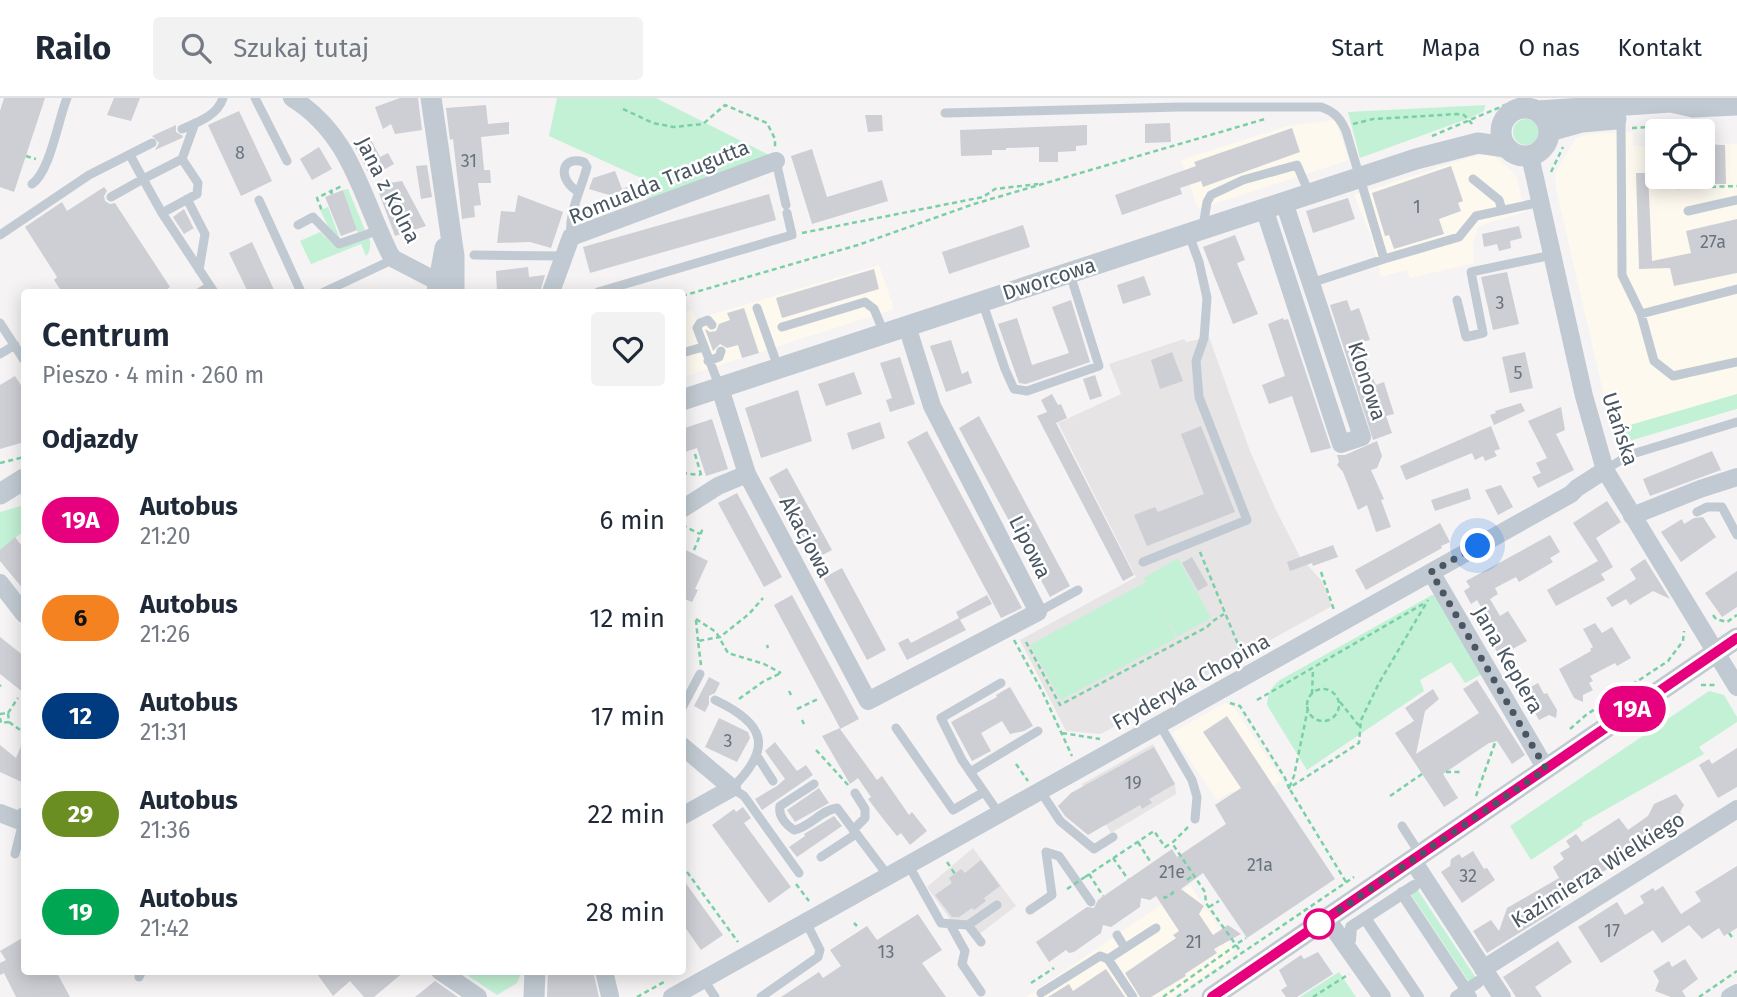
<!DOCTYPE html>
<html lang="pl">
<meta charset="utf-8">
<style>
:root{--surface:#fff;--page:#f2f2f3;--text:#1f2937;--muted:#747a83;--line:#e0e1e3}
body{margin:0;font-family:"Fira Sans",sans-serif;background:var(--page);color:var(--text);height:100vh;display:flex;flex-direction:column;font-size:26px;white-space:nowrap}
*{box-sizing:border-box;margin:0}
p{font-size:23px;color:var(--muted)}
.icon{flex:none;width:38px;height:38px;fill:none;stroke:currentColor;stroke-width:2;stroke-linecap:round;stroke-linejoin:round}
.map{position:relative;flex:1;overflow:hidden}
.details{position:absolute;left:21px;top:191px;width:665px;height:686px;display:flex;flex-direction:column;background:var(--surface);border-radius:7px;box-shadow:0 4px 18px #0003}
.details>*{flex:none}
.badge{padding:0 14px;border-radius:23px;font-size:24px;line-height:46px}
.tools{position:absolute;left:1645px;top:21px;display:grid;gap:14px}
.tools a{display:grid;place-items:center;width:70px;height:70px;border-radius:7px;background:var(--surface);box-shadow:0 4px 18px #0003;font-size:35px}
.you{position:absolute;width:35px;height:35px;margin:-18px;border:5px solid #fff;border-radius:50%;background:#1a73e8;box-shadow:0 0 0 10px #1a73e833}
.map>.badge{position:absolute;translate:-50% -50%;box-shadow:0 0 0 4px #fff}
h2{padding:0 21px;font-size:26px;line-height:63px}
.round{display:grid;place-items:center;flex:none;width:74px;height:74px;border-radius:7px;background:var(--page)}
.summary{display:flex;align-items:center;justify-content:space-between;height:119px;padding:0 21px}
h1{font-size:33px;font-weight:600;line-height:52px}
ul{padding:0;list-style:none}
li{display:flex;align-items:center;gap:21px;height:98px;padding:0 21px}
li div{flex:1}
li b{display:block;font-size:26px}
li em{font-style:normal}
li .badge{min-width:77px;font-weight:700;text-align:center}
header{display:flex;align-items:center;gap:42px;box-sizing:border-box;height:98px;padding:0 35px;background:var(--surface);border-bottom:2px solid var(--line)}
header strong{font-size:33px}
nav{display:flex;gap:38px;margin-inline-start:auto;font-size:24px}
.search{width:490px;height:63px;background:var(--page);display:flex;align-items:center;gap:18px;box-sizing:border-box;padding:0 24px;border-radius:7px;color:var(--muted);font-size:26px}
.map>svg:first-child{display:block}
.commercial{fill:#fdf9ef}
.education{fill:#e6e4e5}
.green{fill:#c3f1d5}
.building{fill:#cdcfd5}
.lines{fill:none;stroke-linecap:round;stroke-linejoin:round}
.path{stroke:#7ad0a6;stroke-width:2.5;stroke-dasharray:5 3.5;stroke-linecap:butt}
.service{stroke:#c1cad2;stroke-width:9}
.pedestrian{stroke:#c1cad2;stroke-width:12}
.minor{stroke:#c1cad2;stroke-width:18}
.tertiary{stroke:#c1cad2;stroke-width:21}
.path-bridge{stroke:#7ad0a6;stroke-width:2.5;stroke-dasharray:5 3.5;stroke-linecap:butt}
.line-casing{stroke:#fff;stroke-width:16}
.line{stroke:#e6007e;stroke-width:10}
.walk{stroke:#4a5661;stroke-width:7;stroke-dasharray:0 12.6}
.stop-dot{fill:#fff;stroke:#e6007e;stroke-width:3.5}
.labels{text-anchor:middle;stroke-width:5;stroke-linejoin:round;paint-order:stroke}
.number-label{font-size:18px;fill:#6b747e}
.street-label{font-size:21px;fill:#4a5661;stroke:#fff}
</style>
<header>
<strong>Railo</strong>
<div class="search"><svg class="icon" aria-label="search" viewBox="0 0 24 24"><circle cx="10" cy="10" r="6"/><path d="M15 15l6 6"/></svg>Szukaj tutaj</div>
<nav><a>Start</a><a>Mapa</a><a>O nas</a><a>Kontakt</a></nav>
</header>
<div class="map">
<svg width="1737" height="899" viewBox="0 0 1737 899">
<rect width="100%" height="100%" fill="#f5f3f3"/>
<path class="commercial" d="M1335,22L1349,62L1198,111L1181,62L1287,28Z
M1633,34V48H1657V79H1703V45L1737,46V312L1626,344L1614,335L1610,323L1556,91L1555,75L1576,40L1591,36Z
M1492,56L1516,77L1525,114L1479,128L1473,144L1474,165L1410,180L1407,172L1381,179L1371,139L1354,97L1470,59Z
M879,167L894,211L683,279V215L692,212L696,221Z
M1225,605L1234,609L1282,682L1243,709L1232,693L1217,702L1173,637V634Z
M1190,787L1235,853L1227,859L1228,862L1172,899H1026Z"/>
<path class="education" d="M1209,239L1250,353L1275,410L1300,459L1322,483L1332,508L1101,636L1066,633L1020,542L1136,479L1058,325L1121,296L1109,266L1184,241L1186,244Z
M1153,646L1175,687L1176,696L1111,735L1082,686Z
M973,750L1016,808L977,838L953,825L927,789Z"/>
<path class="green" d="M557,0H656L769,57L648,104L641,80L549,38Z
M1485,7L1484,13L1470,20L1360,60L1348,14Z
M1513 34a13 13 0 1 1 26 0a13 13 0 1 1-26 0Z
M348,91L365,132L341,143L329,130L320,112L328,109L340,141L358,135L343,92Z
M320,134L336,149L369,139C371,146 371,153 366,158L361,146L311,166L300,143Z
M1737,296V311L1626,344L1614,335L1630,327Z
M24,407V433L0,452V414Z
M1178,460L1211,520L1177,539L1157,504L1176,540L1061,602L1030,547L1146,484L1144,480Z
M1438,496L1486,574L1465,585L1451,564L1420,582L1424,593L1307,672L1267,607C1268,595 1271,589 1280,582L1432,497Z
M1709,593L1724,597L1737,619V624L1699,649L1704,656L1582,725L1583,727L1531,762L1510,728Z
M1417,791L1478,883L1471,887L1410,795Z
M461,873H522L517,885L497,897Z
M1339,874L1356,899H1300Z"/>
<path class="building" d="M4,0H45L14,94L0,89V13Z
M114,0H140L131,23L107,17Z
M400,0H418L422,32L395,36L391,26L383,31L375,9Z
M486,7L488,26L509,24V36L481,39L484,72H490L491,85H478L481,107L474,108L475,119L462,121L453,41L450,42L446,10Z
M239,13L272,83L241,98L208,27Z
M865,17H882L883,33L868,34Z
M1170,25L1171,44L1145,45V26Z
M176,27V34L183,38L182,40L155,52L159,45L152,38Z
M1087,27V47L1076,48V53L1058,54V64H1039V49L1006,50V52H992V57L961,58L960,32Z
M1292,30L1300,54L1203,89L1201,83L1180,90L1182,96L1122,117L1115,97L1196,68L1194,64Z
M369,38L380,59L388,55L394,66L371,79L354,47Z
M1703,46L1725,47L1726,86H1703Z
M319,49L332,71L312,82L300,61Z
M812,51L827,99L882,82L888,103L812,126L791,58Z
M427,67L432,99L421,101L416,68Z
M1451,68L1463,103L1458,105L1461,113L1439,121L1444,136L1394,151L1389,137L1385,138L1372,95Z
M615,73L622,91L627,89L632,104L589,120L585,109L616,99L589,91L593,80Z
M1636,75H1648L1652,163L1691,155L1686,133L1737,121V175L1674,188L1670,170L1639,171Z
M402,83L426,128L395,138L376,87Z
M104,89L107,93L104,98L105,103L110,106L115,105L170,189L163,194H62L54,182L57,179L25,129L62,104L67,113Z
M343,92L357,132L341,138L325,99Z
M769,96L776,122L590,175L583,149Z
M518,97L563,114L551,150L530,144L497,145L501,113L515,114Z
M1348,100L1355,121L1313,135L1306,113Z
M184,111L195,133L194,130L184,136L173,119Z
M1023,127L1030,149L949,176L942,154Z
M1519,128L1522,140L1510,143L1511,150L1499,153L1497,146L1484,149L1482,136Z
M1235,137L1245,162L1237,165L1258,216L1233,226L1203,149Z
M252,144L275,194H248L229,155Z
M528,169L529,179L545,177L540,194H497L496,173Z
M874,171L879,191L782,220L776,200Z
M1507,174L1519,226L1493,232L1481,179Z
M1144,178L1151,197L1123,206L1117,187Z
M1071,202L1090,264L1026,286L1019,285L998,226L1017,220L1032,267L1069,255L1052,209Z
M1347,202L1351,213L1359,210L1370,242L1361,244L1371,276L1376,287L1384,284L1394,316L1386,318L1392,335L1373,342L1330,207Z
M744,210L759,255L742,260L738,247L727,250L720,246L713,253L705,231L710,234L716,233L719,226L730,222L727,215Z
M1283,220L1284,222L1288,221L1331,350L1311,355L1292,298L1269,306L1262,287L1285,278L1268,226Z
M951,242L962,276L968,273L972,285L946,294L930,248Z
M1172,254L1183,283L1160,291L1151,262Z
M1525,254L1533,290L1510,295L1502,259Z
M900,259L915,306L890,314L886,302L892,300L880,265Z
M854,274L862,296L826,308L818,286Z
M1095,277L1102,298L1090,302L1083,281Z
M15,278L24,292V344L0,351V287Z
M798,292L812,343L761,360L745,310Z
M1052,296L1058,307L1061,306L1067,320L1056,325L1134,477L1123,483L1037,318L1047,314L1041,302Z
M1521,305L1525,313L1494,327L1490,317L1496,315L1495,313Z
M1561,309L1565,332L1556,336L1574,372L1538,390L1532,379L1541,375L1536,365L1547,360L1528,323Z
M979,318L1070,488L1050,499L959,330Z
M712,321L728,371L706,378L697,350L682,355V331Z
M880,324L885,340L852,352L847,335Z
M1201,328L1235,414L1147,448L1134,417L1155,409L1158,414L1204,396L1181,336Z
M1491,328L1500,351L1494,353L1497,358L1485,363L1483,358L1475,362L1472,355L1406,382L1400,368Z
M927,333L1022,510L1001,520L907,344Z
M1377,343L1382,358L1377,370L1371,372L1384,401L1381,402L1391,429L1376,434L1367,407L1358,412L1343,374L1337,367L1339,364L1337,357H1345Z
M1712,353L1721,372L1650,398L1643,381Z
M787,370L832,452L813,462L769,380Z
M1501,387L1513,409L1498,417L1485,392Z
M1468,390L1471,401L1435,413L1431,402Z
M737,395L782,479L764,489L718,405Z
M1607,403L1621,424L1596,440L1613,469L1601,476L1605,482L1556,508L1547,492L1598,463L1573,425Z
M1703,419L1716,439L1681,464L1661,434L1682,421L1684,426L1694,420Z
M1440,425L1450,444L1441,448L1442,450L1366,492L1355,472Z
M1550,437L1560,454L1550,460L1553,464L1519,484L1516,479L1495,490L1498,496L1490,501L1500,518L1508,513L1527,543L1500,558L1486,538L1491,535L1487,528L1491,526L1477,502L1471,506L1464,493L1470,489L1466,483Z
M15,439L24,451V492L0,463V452Z
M1333,447L1338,459L1313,468L1312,465L1290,473L1287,464Z
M682,450L708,463L695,491L698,492L692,504L682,500Z
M1192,459L1208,487L1198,493L1182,465Z
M1645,461L1670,501L1653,493L1630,507L1626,501L1612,509L1606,500L1636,481L1630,471Z
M842,470L886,552L867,562L823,480Z
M1737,473V509L1722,519L1705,495Z
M792,497L859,621L840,631L877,682L882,678L909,717L912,714L927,733L910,747L901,735L897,738L884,722L868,701L871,699L858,680L850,686L822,638L840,630L774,507Z
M987,497L992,506L960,522L966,532L907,562L898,545L908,540L911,545L959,520L956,514Z
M1595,525L1602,535L1612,529L1631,560L1617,568L1615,565L1590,578L1593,583L1589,585L1593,592L1583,597V604L1574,600L1559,571L1591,553L1590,551L1593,549L1583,531Z
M0,539L24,558V595L0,576Z
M709,579L720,585L715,595L709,598V606L705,614L694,608Z
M1477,582L1525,657L1512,666L1497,643L1489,645L1443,676L1458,700L1444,709L1395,635L1414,623L1405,610L1433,591L1439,601L1425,613L1416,656L1479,615L1463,591Z
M1538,585L1544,596L1547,595L1557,612L1556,620L1549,617L1539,622L1529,604L1533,602L1527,591Z
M1010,589L1033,628L1024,633L1010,636L1002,623L981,635L991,653L972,663L951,624L997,599L996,597Z
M1227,618L1335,781L1247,840L1203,775L1181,791L1204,808L1199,816L1213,837L1228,827L1241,836L1214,851L1217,855L1185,876L1186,878L1151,899H1140L1125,875L1176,840L1173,837L1179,833L1156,798L1150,802L1141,800L1140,809L1111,829L1103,827L1101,835L1074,854L1069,855L1066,852L1049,864L1036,844L1087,809L1094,810L1098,802L1172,751L1177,759L1226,726L1215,707L1241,690L1203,634Z
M719,620L748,634L750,640L737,664L705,649Z
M24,641V685L0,674V647L16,660Z
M775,644L797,673L806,667L813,677L762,712L755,701L777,688L785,681L765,653Z
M1154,649L1175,686L1149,701L1152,705L1142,711L1140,707L1088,737L1065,718L1058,708L1071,695Z
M1737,650V689L1718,700L1699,667L1709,661L1712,666Z
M819,690L829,705L795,724L787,712Z
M1676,696L1684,707L1680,714L1684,720L1678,724L1680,726L1661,734L1658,729L1634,743L1639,751L1557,803L1561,809L1487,855L1473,833L1491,822L1499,833L1507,810L1559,780L1553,769L1564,761L1560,755L1570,749L1566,743L1576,736L1582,744L1619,720L1628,732L1648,718L1654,706Z
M743,709L751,720L744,725L791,789L769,805L712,727L734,711L736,714Z
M834,718L842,728L797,759L789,749L805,738L804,736Z
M1473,753L1484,771L1487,770L1495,782L1462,805L1441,774L1450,768L1451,761L1459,756L1462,760Z
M981,762L1000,788L984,800L986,803L974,812L972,810L959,819H952L935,797L952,785L949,780L961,771L965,775Z
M1737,768V830L1724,838L1719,830L1702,841L1689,827L1662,845L1653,832L1601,865L1578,829L1617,804L1625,817L1644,805L1640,798L1653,790L1655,793L1663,788L1681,816L1701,803L1695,794Z
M682,780L723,837L701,852L682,825Z
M918,816L942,852L922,865L946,899H781L819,874L823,880L841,868L830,852L867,828L877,842Z
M24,839V873H56L70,899H16L4,875L0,877V865L6,862L0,853Z
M1558,843L1572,864L1535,889L1542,899H1516L1503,879Z
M1318,854L1333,876L1297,899H1286L1281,892L1287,888L1279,872L1301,857L1304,861Z
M1685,861L1698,881L1682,893L1686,899H1671L1655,893L1659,883L1653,873L1669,863L1672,869Z
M1106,871L1125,899H1048L1069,886L1073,893Z
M315,873H405L374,899H364L350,883L333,898Z
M548,873H593L599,899H547Z
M435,883L458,899H415Z"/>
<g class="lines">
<path class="path" d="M623,11L653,25L673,29L703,26L725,7L767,25L775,41V49
M1353,26L1373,21L1457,16L1464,17L1474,28
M1632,30L1649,29L1648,24
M1432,38L1510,5
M26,58L36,61
M1551,74L1563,49
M1677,90L1737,88
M332,96L331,93L342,88
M320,111L321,110L317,100L331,93
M802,135L983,99L995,91L1038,86
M682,198L858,147L974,106L1265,21
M695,356L702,380
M0,365L24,359
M682,375L700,377
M682,427L700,436
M694,452L703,430
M1200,454L1244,561
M1321,474L1334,512
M1713,517L1716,521L1727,524L1737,517
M696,521L716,534L728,555L764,566L781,575
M696,522L698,543
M1014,542L1042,593L1072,658
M1026,544L1060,607L1207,529L1213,523L1224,516
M767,547L768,550
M701,567L698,543L720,539L749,516L763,500
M1701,587H1718
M0,588L1,587
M1307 607a16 16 0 1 1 32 0a16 16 0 1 1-32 0Z
M789,593L791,597
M1312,596L1313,572
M739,601L764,583L781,575
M1257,602L1423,506
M1340,604L1360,629
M1230,605L1240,608L1285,680L1289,690L1359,645L1361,622L1379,585L1428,502
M1308,610L1294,678L1289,690L1346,784
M797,611L820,600
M8,615L18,600
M0,616L8,615L9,624L1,625L0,620
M802,622L804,626
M9,624L23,634
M1570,631L1586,617L1668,563L1683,543L1684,533
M1062,635L1100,641
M816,652L849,688
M1016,666L1028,683
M1446,674H1460
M1390,698L1422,676
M1476,698L1496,642
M1188,729L1172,745L1205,794L1206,805L1241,854
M1138,744L1151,765
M1113,760L1128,781
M947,764L955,776
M682,767L738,844
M1089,776L1103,798
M1085,779L1154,733L1165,749L1170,746
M1187,782L1194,777
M796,786L809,803
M1164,798L1165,800L1173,795L1172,793
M1209,809L1219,803
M854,825L857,828
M1729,835L1734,842
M1238,845L1246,840
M1031,885L1054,870
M637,899L664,884
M1163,899L1236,847
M1177,899L1354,779
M1313,899L1349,876
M1699,899L1737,873"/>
<path class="service" d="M255,0L287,63
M1521,0L1522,10
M945,15L1180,9H1321C1335,14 1340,20 1346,33L1384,161L1459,139L1476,118L1541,104
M1621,20L1622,177L1641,216L1737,191
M182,31C198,24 217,18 223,0
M130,57L143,81L182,61L195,25
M776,63L786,107
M1473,81L1499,102L1502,112
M32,86C50,74 58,22 67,0
M111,99L143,81L162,115L214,194
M187,101L205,136L199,172
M259,102L301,194
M1688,113L1737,102
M162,115L197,96L198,85L182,61
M298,127L313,119L339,146L379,132
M1203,129L1207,104L1211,97L1243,82L1297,67L1309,95
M0,137L89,77L152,45
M571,139C568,115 581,92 587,69L584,64C558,57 559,84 579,94
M474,157L564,158
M1311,185L1384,161
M200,194L210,188
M324,194L394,161
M598,194L792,137L787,115
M1457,202L1466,239L1483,235L1471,174L1552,157
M982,203L1005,271L1014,291L1027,293L1099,268L1070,176
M757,210L778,269
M1641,216L1654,263L1673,278L1737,264
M0,225L24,262
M712,227L708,222L700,225L697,230L720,290
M782,229L865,204L874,211L884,235
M682,255L703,249
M0,256L15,247
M708,263L719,259L721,253
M1605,372L1629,357L1737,324
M1697,414L1707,409H1722L1737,437
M1143,464L1247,422L1199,299L1196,263L1204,240L1207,200L1199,164L1189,137
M1038,514L1078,492
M715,602C766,626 773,650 732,690L744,698L799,775
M682,610L700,576
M1160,627L1192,682L1197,699L1195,721
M896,630L953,712L984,694
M757,658L773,683
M970,674L1038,633
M814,686L780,708C778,718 786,727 794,732C810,729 821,712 837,710L889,779
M1041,694L1060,723L1094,751L1113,739
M1000,717L962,662L941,620L1001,585
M1402,728L1420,756
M853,732L865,720V711L855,695
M15,756L23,724
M821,759L856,736
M909,768L941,825L968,827L981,844
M1030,812L1052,797L1046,754L1059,758L1091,804
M950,826L965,853L962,866L981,894
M968,827L997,807
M1117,837L1125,850
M139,879L142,873
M704,882L715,899
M1041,895L1100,858L1108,861
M761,899L818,859L820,852L807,826
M1133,899L1108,861L1156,830"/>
<path class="pedestrian" d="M1402,795L1471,899
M1365,820L1418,899
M1350,842L1351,829L1414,788
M1456,899L1478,884"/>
<path class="minor" d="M292,0C351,36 361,98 390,156L394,161L448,189
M1530,58L1584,298L1605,372L1737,589
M1264,110L1341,346L1362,339L1284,104
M551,194L571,139L776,63
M720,290L747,376L868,603L1038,514L932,308L907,228
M682,411L718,388L747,376
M1632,418L1700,391L1737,379
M1431,474L1546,671
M0,485L24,516
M682,648L732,690L682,718
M0,715L23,724L24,718
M1413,763L1502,899
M1327,821L1382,899
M1483,871L1737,711
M440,873L478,899
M604,873L610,898
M672,899L1571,396L1577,390L1605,372
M1730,899L1737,895"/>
<path class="tertiary" d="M431,0L454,158V194
M1501 34a24 24 0 1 1 48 0a24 24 0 1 1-48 0Z
M1538,13L1671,4L1693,9L1737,7
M1550,33L1582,24L1616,21
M437,194L445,150
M682,302L1416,61L1478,45L1505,49
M0,396L24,381
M534,899L535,873
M1212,899L1737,540"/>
<path class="path-bridge" d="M1067,791L1085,779"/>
</g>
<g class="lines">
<g class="line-casing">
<path id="line" d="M1212,899L1737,540"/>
</g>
<use href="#line" class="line"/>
<path class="walk" d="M1319,826L1546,671L1431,474L1478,448"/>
</g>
<circle class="stop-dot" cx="1319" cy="826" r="14"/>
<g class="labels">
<g class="number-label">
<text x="240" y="61">8</text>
<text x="469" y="69">31</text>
<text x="1417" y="115">1</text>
<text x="1713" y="150">27a</text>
<text x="1500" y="211">3</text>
<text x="1518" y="281">5</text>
<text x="728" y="649">3</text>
<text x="1133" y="691">19</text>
<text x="1260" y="773">21a</text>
<text x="1172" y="780">21e</text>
<text x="1468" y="784">32</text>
<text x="1612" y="839">17</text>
<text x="1194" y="850">21</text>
<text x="886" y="860">13</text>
</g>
<g class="street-label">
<text transform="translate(659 84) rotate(-22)" y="7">Romualda Traugutta</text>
<text transform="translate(388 92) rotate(63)" y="7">Jana z Kolna</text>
<text transform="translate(1049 181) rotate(-18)" y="7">Dworcowa</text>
<text transform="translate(1367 283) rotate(72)" y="7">Klonowa</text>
<text transform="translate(1620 331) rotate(72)" y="7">Ułańska</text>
<text transform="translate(806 439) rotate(62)" y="7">Akacjowa</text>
<text transform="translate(1030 449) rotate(63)" y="7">Lipowa</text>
<text transform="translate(1508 562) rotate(60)" y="7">Jana Keplera</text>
<text transform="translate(1191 584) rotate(-29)" y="7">Fryderyka Chopina</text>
<text transform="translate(1598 772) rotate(-32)" y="7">Kazimierza Wielkiego</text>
</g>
</g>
</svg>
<div class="tools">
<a><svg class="icon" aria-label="locate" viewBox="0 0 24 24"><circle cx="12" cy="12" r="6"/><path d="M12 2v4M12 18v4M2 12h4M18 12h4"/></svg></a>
</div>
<div class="you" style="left:1478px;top:448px"></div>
<b class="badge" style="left:1632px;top:611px;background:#e6007e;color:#fff">19A</b>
<section class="details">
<div class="summary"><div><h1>Centrum</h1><p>Pieszo · 4 min · 260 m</p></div><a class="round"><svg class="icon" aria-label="heart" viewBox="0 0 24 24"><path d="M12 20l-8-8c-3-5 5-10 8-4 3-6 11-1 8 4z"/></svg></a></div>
<h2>Odjazdy</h2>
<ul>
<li><span class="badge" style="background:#e6007e;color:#fff">19A</span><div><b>Autobus</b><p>21:20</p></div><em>6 min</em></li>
<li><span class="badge" style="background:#f58220;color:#111">6</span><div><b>Autobus</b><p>21:26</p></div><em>12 min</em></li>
<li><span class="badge" style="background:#003b80;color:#fff">12</span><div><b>Autobus</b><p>21:31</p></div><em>17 min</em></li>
<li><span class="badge" style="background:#6b8e23;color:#fff">29</span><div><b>Autobus</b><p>21:36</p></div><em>22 min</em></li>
<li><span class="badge" style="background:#00a651;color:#fff">19</span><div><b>Autobus</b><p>21:42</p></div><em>28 min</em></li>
</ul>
</section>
</div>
